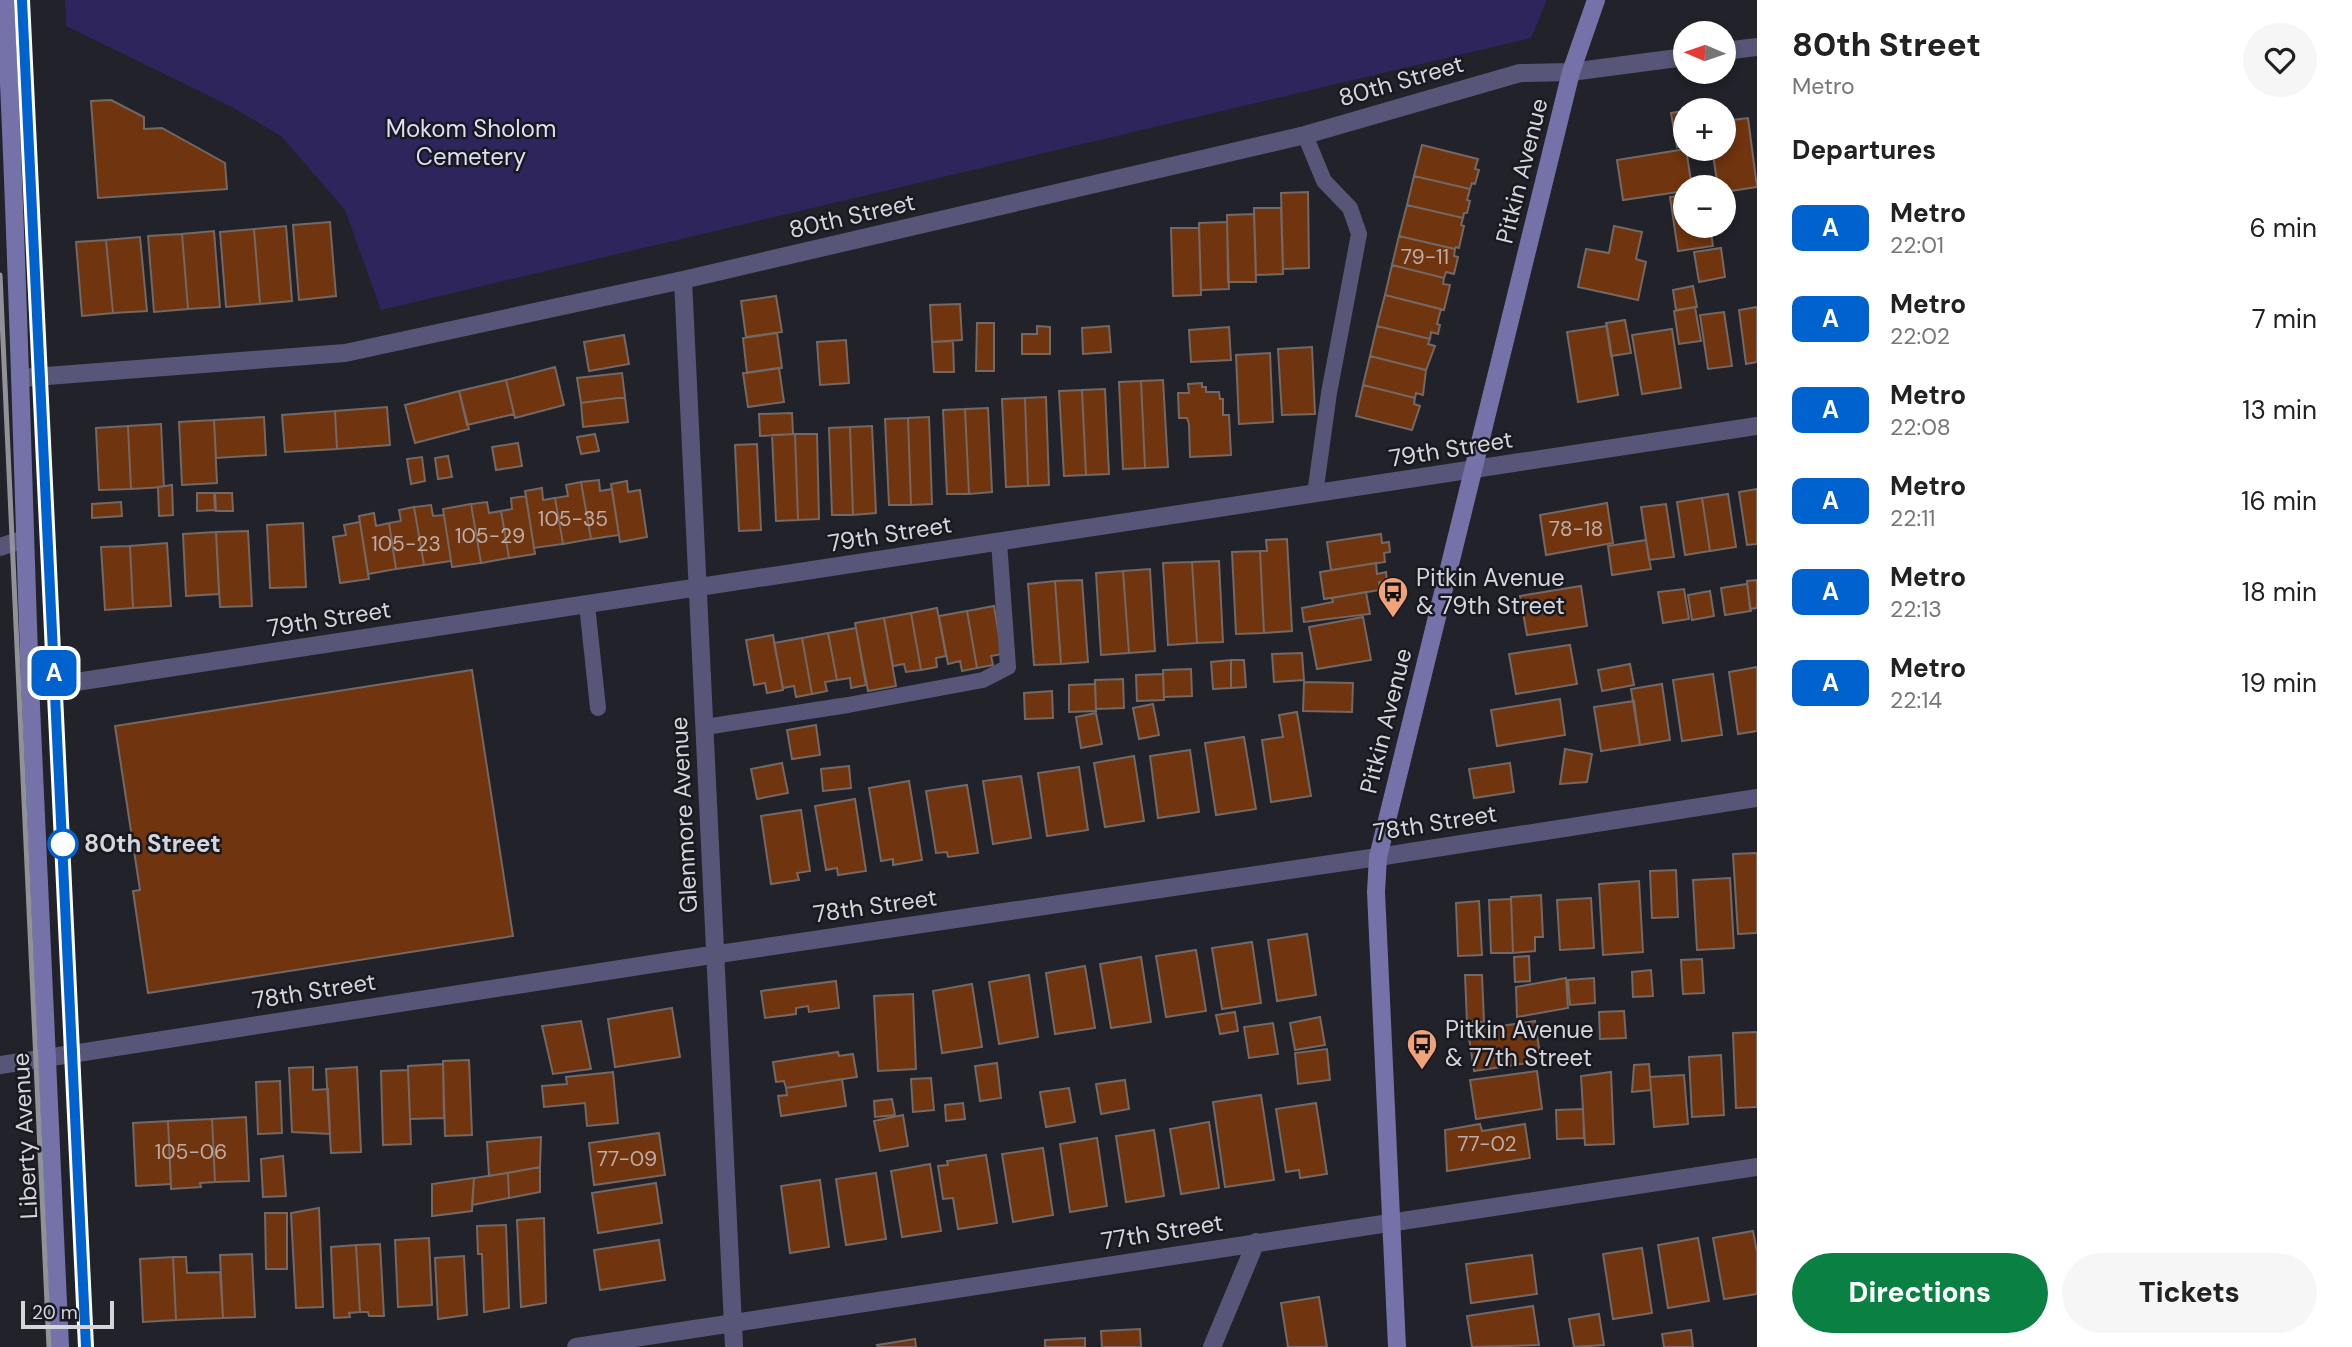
<!DOCTYPE html>
<meta charset="utf-8">
<style>
:root{--surface:#fff;--page:#f6f6f6;--text:#222;--muted:#767676;--accent:#0b8043}
body{margin:0;font-family:"DM Sans",sans-serif;background:var(--page);color:var(--text);height:100vh;display:flex;flex-direction:column;font-size:26px;white-space:nowrap}
*{box-sizing:border-box;margin:0}
p{font-size:23px;color:var(--muted)}
.icon{flex:none;width:38px;height:38px;fill:none;stroke:currentColor;stroke-width:2;stroke-linecap:round;stroke-linejoin:round}
.map{position:relative;flex:1;overflow:hidden}
.drawer{display:flex;flex-direction:column;background:var(--surface);width:595px}
.drawer>*{flex:none}
.badge{padding:0 14px;border-radius:10px;font-size:24px;line-height:46px}
.needle{width:46px;rotate:272deg}
.controls{position:absolute;left:1673px;top:21px;display:grid;gap:14px}
.controls a{display:grid;place-items:center;width:63px;height:63px;border-radius:50%;background:var(--surface);box-shadow:0 4px 10px #0003;font-size:35px}
.scale{position:absolute;left:21px;bottom:18px;width:93px;box-sizing:border-box;padding-left:7px;border:4px solid #d5d5db;border-top:0;font-size:19px;line-height:24px;white-space:nowrap;color:#d5d5db;-webkit-text-stroke:5px #191921;paint-order:stroke}
.map>.badge{position:absolute;translate:-50% -50%;box-shadow:0 0 0 4px #fff}
h2{padding:0 35px;font-size:26px;line-height:63px}
.round{display:grid;place-items:center;flex:none;width:74px;height:74px;border-radius:37px;background:var(--page)}
.headline{display:flex;align-items:center;justify-content:space-between;height:119px;padding:0 35px}
h1{font-size:33px;font-weight:800;line-height:52px}
.button{display:flex;gap:14px;margin-top:auto;padding:14px 35px}
.button a{flex:1;height:80px;border-radius:42px;background:var(--accent);color:#fff;font-size:28px;font-weight:800;line-height:80px;text-align:center}
.button a+a{background:var(--page);color:var(--text)}
ul{padding:0;list-style:none}
li{display:flex;align-items:center;gap:21px;height:91px;padding:0 35px}
li div{flex:1}
li b{display:block;font-size:26px}
li em{font-style:normal}
li .badge{min-width:77px;font-weight:700;text-align:center}
main{display:flex;flex:1;min-height:0}
.map>svg:first-child{display:block}
.green{fill:#2d255b}
.building{fill:#70340e;stroke:#736863;stroke-width:2}
.lines{fill:none;stroke-linecap:round;stroke-linejoin:round}
.lane{stroke:#575678;stroke-width:16}
.street{stroke:#575678;stroke-width:18}
.secondary{stroke:#7572a9;stroke-width:18}
.rail{stroke:#919198;stroke-width:5}
.line-casing{stroke:#fff;stroke-width:16}
.line{stroke:#0062cf;stroke-width:10}
.stop-dot{fill:#fff;stroke:#0062cf;stroke-width:3.5}
.labels{text-anchor:middle;stroke-width:5;stroke-linejoin:round;paint-order:stroke}
.number-label{font-size:21px;fill:#bcada8}
.street-label{font-size:24px;fill:#d5d5db;stroke:#191921}
.park-label{font-size:24px;fill:#dedef4;stroke:#191921}
.poi-label{font-size:24px;fill:#d5d5db;stroke:#191921;text-anchor:start}
.stop-label{font-size:24px;font-weight:bold;fill:#d5d5db;stroke:#191921;text-anchor:start}
</style>
<main>
<div class="map">
<svg width="1757" height="1347" viewBox="0 0 1757 1347">
<rect width="100%" height="100%" fill="#22222b"/>
<path class="green" d="M65,0H1547L1531,38L381,310L345,210L281,136L232,107L66,26Z"/>
<path class="building" d="M111,100L144,117V129L162,128L225,163L227,189L98,198L91,101Z
M1693,109L1685,110V145L1677,147L1671,113Z
M1748,118L1757,187L1724,192V187H1718L1712,149H1724V121Z
M1422,145L1478,159L1475,169L1479,170L1475,184L1472,183L1470,189L1414,176Z
M1686,149L1692,187H1685V191L1623,200L1617,160Z
M1414,176L1470,189L1467,200L1470,201L1467,213H1464L1463,218L1407,205Z
M1308,192L1309,268L1283,269L1281,193Z
M1685,195V226H1710L1713,246L1678,251L1670,197Z
M1407,205L1463,218L1461,225L1464,226L1459,248L1456,247L1455,249L1399,236Z
M1254,208H1281L1283,274L1256,275Z
M1254,214L1256,282H1228L1227,215Z
M330,222L336,296L299,300L293,225Z
M1227,222L1229,289L1201,290L1199,223Z
M286,226L292,301L260,304L254,229Z
M1614,226L1642,232L1636,259L1646,262L1638,300L1578,287L1586,249L1609,253Z
M1171,228H1199L1201,295L1173,296Z
M254,229L260,304L226,307L220,232Z
M214,231L220,307L188,309L182,234Z
M182,234L188,309L154,312L148,236Z
M1399,236L1455,249L1454,256L1458,257L1454,274L1446,272L1444,278L1392,265Z
M140,237L147,311L113,313L106,240Z
M106,240L113,313L82,316L76,242Z
M1721,248L1725,277L1699,282L1694,252Z
M1392,265L1444,278L1443,284L1450,285L1444,310L1385,295Z
M1693,286L1697,307L1676,310L1673,290Z
M1385,295L1441,309L1437,324L1440,325L1438,334L1431,332L1430,339L1377,326Z
M776,296L782,332L746,337L741,301Z
M960,304L962,340L932,342L930,305Z
M1695,307L1701,341L1679,344L1674,311Z
M1757,307V362L1746,364L1739,310Z
M1724,312L1732,366L1708,369L1700,315Z
M1625,320L1631,353L1611,356L1606,323Z
M977,323H994V371H976Z
M1037,326L1050,327V354H1022V334H1037Z
M1109,326L1111,352L1083,354L1082,328Z
M1377,326L1430,339L1428,344L1435,346L1426,370L1370,356Z
M1607,326L1618,395L1578,402L1567,332Z
M1229,327L1231,360L1191,362L1189,330Z
M1672,329L1681,388L1642,394L1632,335Z
M777,333L782,368L747,373L743,338Z
M624,335L629,364L589,371L584,342Z
M846,340L849,383L820,385L817,342Z
M953,341L954,372H934L932,342Z
M1312,347L1315,414L1282,415L1278,349Z
M1270,353L1273,422L1239,424L1236,355Z
M1370,356L1426,370L1423,395L1416,393L1415,398L1363,385Z
M555,367L564,405L515,418L506,380Z
M779,368L784,402L748,407L743,373Z
M622,373L625,397L581,403L577,378Z
M506,380L514,414L467,425L459,391Z
M1163,380L1168,467L1145,468L1141,381Z
M1141,381L1145,468L1123,469L1119,382Z
M1202,383V387H1206V392H1219L1220,399H1223V415H1229L1231,455L1190,457L1189,424L1187,418H1179L1178,393H1189L1188,384Z
M1363,385L1415,398L1414,404L1420,406L1412,430L1356,416Z
M1105,389L1109,474L1086,475L1082,390Z
M1082,390L1086,475L1064,476L1059,391Z
M459,391L469,429L415,443L405,405Z
M625,397L628,422L583,427L581,403Z
M1046,397L1049,485L1028,486L1025,398Z
M1025,398L1028,486L1006,487L1002,399Z
M387,407L390,445L337,449L335,411Z
M988,408L992,492L969,494L965,409Z
M965,409L969,494H947L943,410Z
M335,411L337,449L285,452L282,415Z
M792,413L793,434L760,436L759,414Z
M264,417L266,455L216,458L214,420Z
M929,417L932,504L911,505L908,418Z
M908,418L911,505H889L885,419Z
M214,420L217,483L182,485L179,422Z
M161,424L164,487L131,489L128,426Z
M128,426L131,489L99,490L96,428Z
M872,426L876,513L853,515L850,427Z
M850,427L853,515H832L829,428Z
M595,434L599,451L581,454L577,437Z
M795,434L798,520L776,521L772,435Z
M795,434H817L819,519L798,520Z
M518,443L522,466L496,470L492,447Z
M757,444L761,530L739,531L735,445Z
M448,456L452,477L438,479L435,458Z
M422,457L425,481L411,484L407,459Z
M599,480L600,491L612,489L619,535L591,539L581,482Z
M627,481L628,492L640,490L647,537L620,542L611,484Z
M581,482L591,539L563,544L555,498L568,496L566,485Z
M172,485L173,515L159,516L158,487Z
M542,488L543,500L555,498L563,544L534,548L525,491Z
M1757,489V544L1747,545L1739,492Z
M197,493H214L215,510L197,511Z
M215,493H232L233,511H216Z
M1728,494L1736,547L1710,551L1702,498Z
M526,496L535,554L509,558L501,511L512,509L511,498Z
M1702,498L1710,551L1685,555L1677,502Z
M121,502L122,516L92,518V504Z
M487,502L489,513L501,511L509,558L481,563L471,504Z
M1607,503L1613,543L1546,555L1540,515Z
M471,504L481,563L452,567L443,509Z
M1666,504L1674,557L1649,560L1641,507Z
M431,505L433,516L444,515L451,561L424,565L414,507Z
M414,507L424,565L396,569L389,523L401,521L399,510Z
M374,513L376,526L389,523L396,569L368,574L359,516Z
M360,522L369,579L340,583L333,537L346,535L344,525Z
M303,523L306,587L270,588L267,525Z
M248,531L252,606L220,607L216,532Z
M216,532L219,594L186,596L183,534Z
M1381,534L1382,543L1389,542L1390,552L1384,553L1385,562L1331,570L1327,542Z
M1287,539L1292,631L1264,633L1260,551H1267L1266,540Z
M1646,540L1651,569L1612,575L1608,546Z
M167,543L171,606L133,608L130,546Z
M130,546L133,608L105,610L101,547Z
M1260,551L1264,633L1236,634L1232,552Z
M1219,561L1223,642L1197,643L1192,562Z
M1192,562L1197,643L1168,645L1163,563Z
M1376,563L1377,574L1386,572L1387,581L1379,582L1380,590L1324,599L1320,572Z
M1150,569L1155,651L1129,653L1123,571Z
M1123,571L1129,653L1101,655L1096,573Z
M1082,580L1088,662L1061,664L1055,581Z
M1757,580V608L1750,609L1747,581Z
M1055,581L1061,664L1034,665L1028,584Z
M1747,584L1751,611L1725,615L1721,588Z
M1581,586L1587,626L1527,635L1520,596Z
M1684,589L1689,619L1663,623L1658,592Z
M1710,591L1714,616L1692,620L1688,595Z
M1366,592L1370,614L1304,622L1302,608L1333,602L1332,598Z
M994,606L1002,654L991,656L993,665L977,668L967,611Z
M937,608L946,656L936,658L937,667L921,670L911,613Z
M967,611L977,668L962,671L960,661L948,664L939,616Z
M911,613L921,670L906,672L904,664L893,666L884,618Z
M1363,617L1371,660L1317,669L1309,627Z
M884,618L896,686L868,691L855,623Z
M856,628L866,685L851,688L850,678L837,680L828,633Z
M828,633L837,680L825,682L827,691L812,694L802,638Z
M773,635L783,690L767,693L765,683L754,685L746,640Z
M802,638L812,694L796,697L794,686L783,688L774,643Z
M1570,645L1577,684L1516,694L1509,654Z
M1302,653L1304,680L1274,682L1272,654Z
M1231,660V688L1213,689L1211,662Z
M1231,660H1244L1246,687L1231,688Z
M1630,664L1634,685L1602,691L1598,670Z
M1757,667V731L1738,734L1729,672Z
M1191,669L1192,696L1164,697L1163,670Z
M472,670L513,936L148,993L133,891L140,890L115,726Z
M1163,674L1164,700L1137,701L1136,675Z
M1713,674L1722,735L1682,741L1673,680Z
M1123,679L1124,708L1096,709L1095,680Z
M1304,682L1353,683L1352,712L1303,711Z
M1095,684L1096,711L1069,712V685Z
M1662,684L1670,740L1640,745L1631,689Z
M1052,691L1053,718L1025,719L1024,693Z
M1560,699L1565,735L1497,746L1491,710Z
M1634,701L1640,745L1601,751L1594,707Z
M1153,704L1159,735L1139,739L1133,708Z
M1297,712L1311,796L1271,802L1262,740L1283,737L1279,715Z
M1096,713L1102,744L1081,748L1076,717Z
M816,725L820,755L792,759L787,730Z
M1244,737L1256,809L1216,815L1205,743Z
M1565,749L1592,754L1587,782L1560,784Z
M1190,750L1199,812L1158,818L1150,756Z
M1134,756L1144,821L1105,827L1094,763Z
M782,763L788,793L757,799L751,769Z
M1510,763L1514,792L1474,798L1469,769Z
M849,766L851,788L823,791L821,769Z
M1079,767L1088,830L1047,836L1038,773Z
M1021,776L1031,838L993,844L983,781Z
M909,781L922,860L893,865V859L881,861L869,788Z
M967,785L978,853L948,857L947,852L936,853L926,791Z
M855,799L866,871L838,875L837,868L826,870L815,806Z
M801,810L810,871L797,873L799,880L771,884L761,816Z
M1757,853V933L1738,934L1733,854Z
M1676,870L1678,917L1652,918L1650,871Z
M1730,878L1734,948L1697,950L1693,880Z
M1639,881L1643,952L1603,955L1599,884Z
M1541,895L1543,937H1535V951L1513,953L1511,897Z
M1591,898L1594,948L1560,950L1557,900Z
M1511,899L1513,953H1491L1489,900Z
M1479,901L1482,955L1458,956L1456,903Z
M1307,934L1316,995L1277,1001L1268,940Z
M1252,942L1261,1003L1222,1009L1212,948Z
M1196,950L1206,1011L1166,1017L1156,956Z
M1529,956L1530,981L1515,982L1514,957Z
M1141,957L1151,1022L1111,1028L1100,964Z
M1702,959L1704,993L1683,994L1681,960Z
M1085,966L1095,1028L1055,1034L1046,973Z
M1651,970L1653,996L1633,997L1632,972Z
M1029,975L1038,1037L999,1044L989,982Z
M1465,975H1482L1484,1022H1467Z
M1566,978L1568,1008L1517,1017L1516,987Z
M1594,978L1595,1003L1570,1005L1568,980Z
M836,981L839,1008L809,1012L808,1006L796,1008V1014L765,1018L761,991Z
M972,984L982,1047L942,1053L933,991Z
M913,994L916,1069L878,1071L874,996Z
M672,1008L680,1057L615,1067L608,1019Z
M1624,1011L1626,1038L1600,1039L1599,1012Z
M1235,1012L1238,1031L1220,1034L1216,1015Z
M1320,1017L1325,1045L1295,1050L1290,1023Z
M581,1021L591,1069L553,1074L542,1026Z
M1535,1021L1541,1061L1474,1071L1468,1031Z
M1273,1023L1278,1054L1249,1058L1244,1027Z
M1757,1032V1107L1736,1108L1733,1033Z
M1327,1049L1330,1080L1298,1084L1295,1053Z
M838,1052L839,1056L853,1054L857,1077L786,1088L784,1081L776,1082L773,1062Z
M1721,1055L1724,1115L1692,1117L1689,1057Z
M469,1060L472,1135L445,1136L443,1061Z
M997,1063L1001,1098L980,1101L975,1066Z
M443,1064L444,1118L410,1119L408,1066Z
M1649,1064L1651,1090L1632,1092L1634,1065Z
M313,1067V1090L328,1089L330,1134L292,1132L289,1068Z
M357,1067L361,1152L331,1153L326,1069Z
M408,1070L411,1144L383,1145L381,1071Z
M1537,1071L1542,1109L1476,1119L1470,1080Z
M613,1072L618,1123L587,1126L585,1103L544,1107L542,1086L567,1084L566,1077Z
M1611,1072L1614,1144L1585,1145L1581,1076Z
M1684,1075L1688,1124L1654,1127L1650,1077Z
M931,1078L934,1110L913,1112L911,1079Z
M842,1079L846,1106L781,1116L778,1096L787,1095L786,1088Z
M1125,1080L1129,1109L1101,1114L1096,1084Z
M280,1081L282,1133L258,1134L256,1082Z
M1069,1088L1075,1122L1046,1127L1040,1092Z
M1261,1095L1274,1180L1225,1187L1213,1102Z
M892,1099L895,1115L875,1117L874,1101Z
M963,1103L965,1119L946,1121L945,1105Z
M1316,1103L1327,1174L1300,1178L1299,1170L1286,1172L1276,1109Z
M1583,1109L1584,1138L1557,1139L1556,1110Z
M903,1115L908,1146L880,1151L874,1121Z
M246,1117L249,1181L215,1182L212,1119Z
M212,1119L215,1182L200,1183L201,1187L171,1189L168,1121Z
M168,1121L171,1184L136,1186L133,1123Z
M1209,1122L1219,1188L1181,1194L1170,1129Z
M1480,1124L1482,1131L1525,1124L1530,1158L1447,1171L1445,1130Z
M1154,1130L1164,1196L1126,1202L1116,1136Z
M659,1133L665,1175L594,1185L589,1143Z
M541,1137L540,1167L489,1176L487,1142Z
M1097,1138L1107,1206L1070,1212L1060,1144Z
M1043,1148L1053,1215L1013,1222L1002,1154Z
M986,1155L997,1223L958,1229L953,1198L943,1199L938,1166L948,1165L947,1161Z
M283,1156L286,1196L263,1197L261,1159Z
M930,1164L941,1231L902,1237L891,1171Z
M540,1167V1192L509,1198L508,1173Z
M508,1173L509,1198L472,1205L474,1178Z
M876,1173L886,1239L846,1245L836,1179Z
M474,1178L472,1211L432,1216V1184Z
M820,1180L829,1247L790,1253L781,1186Z
M656,1183L662,1223L598,1233L592,1193Z
M319,1208L323,1307L296,1308L291,1213Z
M265,1213H287V1269H266Z
M544,1218L546,1303L521,1307L517,1220Z
M506,1225L509,1308L484,1312L482,1254H478L477,1226Z
M1753,1231L1757,1252V1294L1724,1299L1713,1238Z
M429,1238L432,1305L398,1307L395,1240Z
M1698,1238L1709,1301L1668,1308L1658,1245Z
M659,1240L665,1280L600,1290L594,1250Z
M380,1244L384,1316H369L368,1312H360L356,1245Z
M356,1245L360,1312L349,1313L350,1317L334,1318L331,1247Z
M1642,1248L1652,1313L1613,1319L1603,1254Z
M252,1254L255,1317L223,1318L220,1255Z
M1532,1255L1537,1294L1471,1303L1466,1264Z
M464,1256L467,1315L438,1319L435,1258Z
M173,1257H186L187,1273L220,1272L223,1318L176,1320Z
M173,1257L176,1320L143,1322L140,1259Z
M1319,1297L1327,1347H1288L1281,1303Z
M1533,1306L1539,1345L1472,1347L1467,1316Z
M1599,1314L1604,1345L1574,1347L1569,1319Z
M1140,1329L1141,1347H1102L1101,1331Z
M1691,1330L1693,1347H1664L1662,1334Z
M1085,1338V1347H1045V1340Z
M915,1339L916,1347H878L877,1345Z"/>
<g class="lines">
<path class="lane" d="M1305,135L1324,181L1350,208L1359,234L1329,393L1315,494
M587,605L598,708
M705,727L848,705L983,680L1008,667L999,542"/>
<path class="street" d="M1724,51L1757,47
M683,280L734,1347
M21,378L345,353L683,280L1305,135L1520,73L1571,72L1685,57
M0,547L25,539
M30,689L1757,426
M0,1065L678,960L1378,857L1757,798
M576,1347L1757,1167
M1212,1347L1256,1242"/>
<path class="secondary" d="M5,0C17,228 22,456 30,684C38,905 49,1126 60,1347
M1397,1347L1376,892L1378,857L1571,72L1596,0"/>
<path class="rail" d="M22,0L86,1347
M0,275L49,1347"/>
</g>
<g class="lines">
<g class="line-casing">
<path id="line" d="M22,0L86,1347"/>
</g>
<use href="#line" class="line"/>
</g>
<defs>
<g id="bus-pin" transform="scale(1.575)"><path d="M0 17L-7.5 6A9.5 9.5 0 1 1 7.5 6Z" fill="#f0a27a" stroke="#191921"/><path d="M-5-6H5V4H4V6H2V4H-2V6H-4V4H-5ZM-3.5-4V0h7V-4ZM-3.5 1.2v1.5H-2V1.2ZM2 1.2v1.5H3.5V1.2Z" fill="#111"/></g>
</defs>
<g fill-rule="evenodd">
<use href="#bus-pin" x="1393" y="592"/>
<use href="#bus-pin" x="1422" y="1044"/>
</g>
<circle class="stop-dot" cx="63" cy="844" r="14"/>
<g class="labels">
<g class="number-label">
<text x="1425" y="264">79-11</text>
<text x="573" y="526">105-35</text>
<text x="1576" y="536">78-18</text>
<text x="490" y="543">105-29</text>
<text x="406" y="551">105-23</text>
<text x="1487" y="1151">77-02</text>
<text x="191" y="1159">105-06</text>
<text x="627" y="1166">77-09</text>
</g>
<g class="street-label">
<text transform="translate(1401 81) rotate(-16)" y="8">80th Street</text>
<text transform="translate(1522 171) rotate(-76)" y="8">Pitkin Avenue</text>
<text transform="translate(852 216) rotate(-13)" y="8">80th Street</text>
<text transform="translate(1451 449) rotate(-9)" y="8">79th Street</text>
<text transform="translate(890 534) rotate(-9)" y="8">79th Street</text>
<text transform="translate(329 619) rotate(-9)" y="8">79th Street</text>
<text transform="translate(1386 721) rotate(-76)" y="8">Pitkin Avenue</text>
<text transform="translate(684 815) rotate(-93)" y="8">Glenmore Avenue</text>
<text transform="translate(1435 823) rotate(-9)" y="8">78th Street</text>
<text transform="translate(875 906) rotate(-8)" y="8">78th Street</text>
<text transform="translate(314 991) rotate(-9)" y="8">78th Street</text>
<text transform="translate(25 1136) rotate(-93)" y="8">Liberty Avenue</text>
<text transform="translate(1162 1232) rotate(-9)" y="8">77th Street</text>
</g>
<g class="park-label">
<text x="471" y="137">Mokom Sholom<tspan x="471" dy="28">Cemetery</tspan></text>
</g>
<g class="poi-label">
<text x="1416" y="586">Pitkin Avenue<tspan x="1416" dy="28">&amp; 79th Street</tspan></text>
<text x="1445" y="1038">Pitkin Avenue<tspan x="1445" dy="28">&amp; 77th Street</tspan></text>
</g>
<g class="stop-label">
<text x="84" y="852">80th Street</text>
</g>
</g>
</svg>
<div class="controls">
<a><svg class="needle" viewBox="-14 -14 28 28"><path d="M0-13l5 13h-10z" fill="#e53935"/><path d="M0 13l5-13h-10z" fill="#767676"/></svg></a>
<a>+</a>
<a>−</a>
</div>
<div class="scale">20 m</div>
<b class="badge" style="left:54px;top:673px;background:#0062cf;color:#fff">A</b>
</div>
<section class="drawer">
<div class="headline"><div><h1>80th Street</h1><p>Metro</p></div><a class="round"><svg class="icon" aria-label="heart" viewBox="0 0 24 24"><path d="M12 20l-8-8c-3-5 5-10 8-4 3-6 11-1 8 4z"/></svg></a></div>
<h2>Departures</h2>
<ul>
<li><span class="badge" style="background:#0062cf;color:#fff">A</span><div><b>Metro</b><p>22:01</p></div><em>6 min</em></li>
<li><span class="badge" style="background:#0062cf;color:#fff">A</span><div><b>Metro</b><p>22:02</p></div><em>7 min</em></li>
<li><span class="badge" style="background:#0062cf;color:#fff">A</span><div><b>Metro</b><p>22:08</p></div><em>13 min</em></li>
<li><span class="badge" style="background:#0062cf;color:#fff">A</span><div><b>Metro</b><p>22:11</p></div><em>16 min</em></li>
<li><span class="badge" style="background:#0062cf;color:#fff">A</span><div><b>Metro</b><p>22:13</p></div><em>18 min</em></li>
<li><span class="badge" style="background:#0062cf;color:#fff">A</span><div><b>Metro</b><p>22:14</p></div><em>19 min</em></li>
</ul>
<div class="button"><a>Directions</a><a>Tickets</a></div>
</section>
</main>
